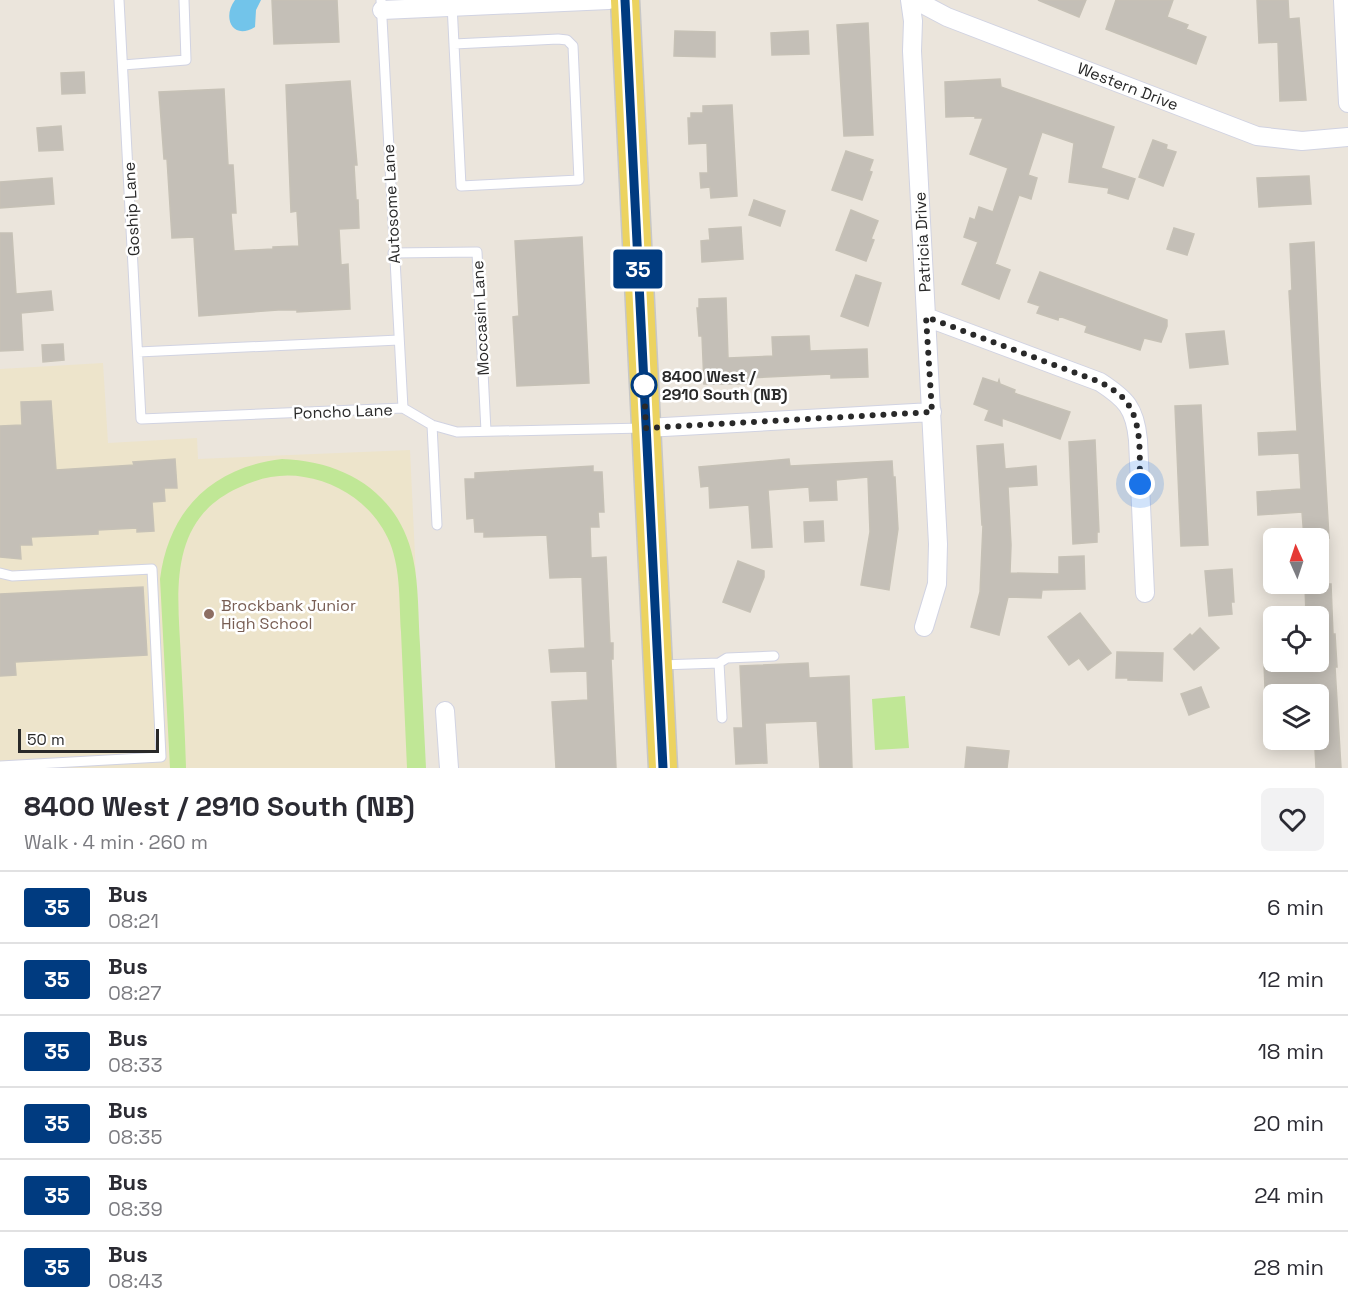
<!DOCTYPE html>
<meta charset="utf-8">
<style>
:root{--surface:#fff;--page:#f2f2f3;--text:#2b2b33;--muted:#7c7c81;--line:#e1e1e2}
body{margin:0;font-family:"Space Grotesk",sans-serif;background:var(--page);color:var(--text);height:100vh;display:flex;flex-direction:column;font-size:22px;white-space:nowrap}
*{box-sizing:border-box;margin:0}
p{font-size:20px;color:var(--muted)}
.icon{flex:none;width:33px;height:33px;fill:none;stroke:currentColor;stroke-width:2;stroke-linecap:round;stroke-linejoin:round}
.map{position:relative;height:768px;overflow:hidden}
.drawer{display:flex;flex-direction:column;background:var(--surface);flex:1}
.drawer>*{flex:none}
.badge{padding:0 12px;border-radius:4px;font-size:21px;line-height:39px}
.needle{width:39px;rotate:357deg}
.controls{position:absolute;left:1263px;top:528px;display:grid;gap:12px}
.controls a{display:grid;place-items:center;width:66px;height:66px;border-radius:9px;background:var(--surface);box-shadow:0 3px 15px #0003;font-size:30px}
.scale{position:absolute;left:18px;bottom:15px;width:141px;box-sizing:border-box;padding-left:6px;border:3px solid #292929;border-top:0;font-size:16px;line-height:21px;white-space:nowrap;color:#292929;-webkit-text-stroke:4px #fff;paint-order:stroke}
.you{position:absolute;width:30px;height:30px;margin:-15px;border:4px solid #fff;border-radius:50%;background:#1a73e8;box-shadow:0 0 0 9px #1a73e833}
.map>.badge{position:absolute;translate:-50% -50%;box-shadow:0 0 0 3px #fff}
.round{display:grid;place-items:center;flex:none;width:63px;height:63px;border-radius:9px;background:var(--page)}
.summary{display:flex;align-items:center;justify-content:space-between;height:102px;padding:0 24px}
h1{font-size:28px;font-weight:700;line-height:45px}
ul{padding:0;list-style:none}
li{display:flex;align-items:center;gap:18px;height:72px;padding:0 24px;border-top:2px solid var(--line)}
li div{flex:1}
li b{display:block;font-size:22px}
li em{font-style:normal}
li .badge{min-width:66px;font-weight:700;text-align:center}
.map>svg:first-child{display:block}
.education{fill:#ede4cb}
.pitch{fill:#c0e796}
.water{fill:#72c4ea}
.building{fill:#c4bfb7;stroke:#c6c1b6;stroke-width:1.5}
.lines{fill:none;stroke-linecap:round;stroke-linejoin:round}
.lane-casing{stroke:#d1d3e2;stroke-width:11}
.street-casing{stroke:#d1d3e2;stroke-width:20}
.primary-casing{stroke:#c7c7c7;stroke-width:31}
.lane{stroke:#fff;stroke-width:9}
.street{stroke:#fff;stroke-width:18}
.primary{stroke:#ecd360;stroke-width:28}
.line-casing{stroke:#fff;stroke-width:14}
.line{stroke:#003b80;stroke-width:9}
.walk{stroke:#292929;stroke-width:6;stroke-dasharray:0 10.8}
.stop-dot{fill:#fff;stroke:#003b80;stroke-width:3}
.education-dot{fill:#8d6e63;stroke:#fff;stroke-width:2}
.labels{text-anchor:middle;stroke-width:5;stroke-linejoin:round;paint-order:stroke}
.street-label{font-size:16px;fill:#292929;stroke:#fff}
.stop-label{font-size:16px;font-weight:bold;fill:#292929;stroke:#fff;text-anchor:start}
.education-label{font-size:16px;fill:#785e54;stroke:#fff;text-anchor:start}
</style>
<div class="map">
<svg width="1348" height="768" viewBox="0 0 1348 768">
<rect width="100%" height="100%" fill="#ebe5dc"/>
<path class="education" d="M103,363L108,443L197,438L198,459L410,450L425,768H0V369Z"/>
<path class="pitch" d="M282,459C345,461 399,493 413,558C419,586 418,616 420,645C422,686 424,727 426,768H407C405,723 403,677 401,632C399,603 401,571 390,543C375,507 342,483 304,477C281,473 259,478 238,488C166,521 178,595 181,659C183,696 185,732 186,768H170L160,579C169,509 213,467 282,459Z
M905,696L909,748L875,750L872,699Z"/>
<path class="water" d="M235,0H261L256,10L255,27C232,41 222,17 235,0Z"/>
<path class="building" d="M272,0H337L339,42L274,44Z
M1038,0H1086L1079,17Z
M1116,0H1173L1167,17L1188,25L1186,29L1206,37L1196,64L1106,29Z
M1257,0H1288L1289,19L1299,18L1306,100L1280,101L1278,42L1259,43Z
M868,23L873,135L844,136L837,25Z
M675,31L715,32V57L674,56Z
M808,31L809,54L772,55L771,33Z
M84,72L85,93L62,94L61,73Z
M1000,79L1001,87L1114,127L1101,168L1135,179L1128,199L1108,193L1109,188L1069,182L1074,143L1042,132L1028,175L1037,178L1031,199L1019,195L995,264L1010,270L999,299L962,284L978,242L964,237L970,218L975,220L979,207L993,212L1008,168L970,154L983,118H975V116L946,117L945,82Z
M350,81L357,165H354L356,200H358L359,228L339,229L341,265L348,264L350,309L297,312V310H278L199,316L194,237L172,238L167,159H164L159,92L224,89L228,165H233L236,213H231L234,251L273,249V247L299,246L297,211L291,212L286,85Z
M732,105L737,196L711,198L710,187L701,188L700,173H708L707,143L689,144L688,118H691V113H703V106Z
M61,126L63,150L39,151L37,128Z
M1153,140L1167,145L1166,149L1176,152L1163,186L1139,177Z
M846,151L873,160L869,171L872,172L862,200L832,190Z
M1309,176L1311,204L1259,207L1257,178Z
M52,178L54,204L0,208V182Z
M754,200L785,211L780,226L749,215Z
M851,210L878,221L871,239L874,240L866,261L836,250Z
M741,227L743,259L702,262L701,241L710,240L709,229Z
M1174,228L1194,234L1187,255L1167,249Z
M0,233H12L16,294L51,291L53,310L21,313L23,350L0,351Z
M582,237L589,383L517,386L513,317L519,316L515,241Z
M1314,242L1320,381L1329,538H1304L1302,512L1258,515L1257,492L1301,489L1299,453L1259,455L1258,433L1297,431L1289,291L1292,290L1290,244Z
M1040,272L1167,320V326L1161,342L1144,338L1140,350L1085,332L1087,326L1059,316L1058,320L1037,313L1040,306L1028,302Z
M856,275L881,283L868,326L841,316Z
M726,298L728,358L773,356L772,337L809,336L810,351L867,349L868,377L831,378V374L747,378V384H704L702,336H699L697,308H699V299Z
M1224,331L1228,364L1190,368L1186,334Z
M63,344L64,360L43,362L42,345Z
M983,378L998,383L999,380L1000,384L1015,390L1014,393L1070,412L1060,439L1002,418V426L985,420L989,410L974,404Z
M51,401L56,470L134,465L133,462L175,459L177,488H164L165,501L152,502L154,531L137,532V528L98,530V534L31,537L32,545H20L21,559L0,557V426L22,425L21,402Z
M1201,405L1208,545L1181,546L1175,406Z
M1095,440L1099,532H1097V542L1073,544L1069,442Z
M1003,444L1005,469L1036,466L1037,485L1008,487L1011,545L1010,573L1059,574V557L1084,556L1085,589L1042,590L1041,598L1008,597L999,635L971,627L980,592L983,525H982L977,446Z
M789,459L790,466L892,461L893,477H895L898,529L889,590L861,585L870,532L868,477L836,480L837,500L810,501L809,487L768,490L772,547L752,548L749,505L710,508L709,486L701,487L699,467Z
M593,466V472H602L604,512H598L599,527H590L591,558L606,557L610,643H613V659H611L616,768H556L552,702L588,700L587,671L551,672L549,650L585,648L582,577L550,578L547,535L484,537V532H475L474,518L467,519L465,479H475V473Z
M823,521L824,541L805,542L804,522Z
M738,561L764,571V577L750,612L723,602Z
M1232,569L1234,602H1231L1232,614L1209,616L1205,571Z
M1305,584H1331L1333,634H1335L1337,667H1335L1341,768H1316L1315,749H1318V694H1310V685L1265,688L1264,663L1318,662V616H1306Z
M143,587L147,655L15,662L16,675L0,676V594Z
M1080,613L1111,653L1088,670L1079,658L1069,665L1048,637Z
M1200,628L1219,648L1194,670L1174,649L1190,634L1192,636Z
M1117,652L1163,653L1162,681L1128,680V678H1116Z
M808,663L809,678L849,676L852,768H820L817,721L765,723L767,763L736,764L734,728H743L740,666Z
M1201,687L1209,707L1189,715L1181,694Z
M967,747L1009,751L1007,768H965Z"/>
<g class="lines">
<g class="lane-casing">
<path id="lane" d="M119,0L141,419L403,408L432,425L457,432L644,428
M381,0L403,408
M452,4L461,186L579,180L573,46L567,40L558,39L454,44
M123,65L186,60L184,0
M393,253L477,252L486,431
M138,352L399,340
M432,425L437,525
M0,573L12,576L152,569L161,757L0,766
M719,663L727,658L774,656
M661,665L719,663L722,718"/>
</g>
<g class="street-casing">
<path id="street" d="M910,0L913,21L912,51L938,544L937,584L924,627
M915,0L947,17L1257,136L1302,141L1348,137
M1343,0L1348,103
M382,10L609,0
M926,317L1100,382C1126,399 1135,408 1138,440L1145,593
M646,428L932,412
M445,711L449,768"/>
</g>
<g class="primary-casing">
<path id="primary" d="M625,0L663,768"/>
</g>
<use href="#lane" class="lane"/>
<use href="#street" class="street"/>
<use href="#primary" class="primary"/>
</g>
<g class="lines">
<g class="line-casing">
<path id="line" d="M625,0L663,768"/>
</g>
<use href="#line" class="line"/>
<path class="walk" d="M644,385L646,428L932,412L926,317L1100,382C1107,386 1114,390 1120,395C1144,416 1139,455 1140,484"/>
</g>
<circle class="stop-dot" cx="644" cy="385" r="12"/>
<circle class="education-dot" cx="209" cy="614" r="6"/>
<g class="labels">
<g class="street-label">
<text transform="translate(1128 86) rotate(21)" y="6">Western Drive</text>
<text transform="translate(391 204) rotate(-93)" y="6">Autosome Lane</text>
<text transform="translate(131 209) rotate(-93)" y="6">Goship Lane</text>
<text transform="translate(922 242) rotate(-93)" y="6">Patricia Drive</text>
<text transform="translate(480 318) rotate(-93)" y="6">Moccasin Lane</text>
<text transform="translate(343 411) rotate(-2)" y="6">Poncho Lane</text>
</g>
<g class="stop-label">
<text x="662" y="382">8400 West /<tspan x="662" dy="18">2910 South (NB)</tspan></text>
</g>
<g class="education-label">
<text x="221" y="611">Brockbank Junior<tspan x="221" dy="18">High School</tspan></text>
</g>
</g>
</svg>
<div class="controls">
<a><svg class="needle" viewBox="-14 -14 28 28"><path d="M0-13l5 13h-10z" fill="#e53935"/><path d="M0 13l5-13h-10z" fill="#7c7c81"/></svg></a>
<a><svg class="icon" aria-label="locate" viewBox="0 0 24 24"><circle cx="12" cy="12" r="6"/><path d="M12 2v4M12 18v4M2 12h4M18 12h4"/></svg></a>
<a><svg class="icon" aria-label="layers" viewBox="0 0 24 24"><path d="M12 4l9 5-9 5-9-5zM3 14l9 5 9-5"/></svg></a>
</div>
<div class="scale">50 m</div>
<div class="you" style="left:1140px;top:484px"></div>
<b class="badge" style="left:638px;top:269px;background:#003b80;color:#fff">35</b>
</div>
<section class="drawer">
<div class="summary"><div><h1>8400 West / 2910 South (NB)</h1><p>Walk · 4 min · 260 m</p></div><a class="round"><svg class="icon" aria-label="heart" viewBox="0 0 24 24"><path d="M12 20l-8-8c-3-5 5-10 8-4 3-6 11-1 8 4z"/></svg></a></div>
<ul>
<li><span class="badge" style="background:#003b80;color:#fff">35</span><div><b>Bus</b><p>08:21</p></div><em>6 min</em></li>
<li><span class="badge" style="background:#003b80;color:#fff">35</span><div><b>Bus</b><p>08:27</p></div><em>12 min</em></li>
<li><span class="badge" style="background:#003b80;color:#fff">35</span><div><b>Bus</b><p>08:33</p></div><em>18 min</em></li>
<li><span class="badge" style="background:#003b80;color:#fff">35</span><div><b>Bus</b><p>08:35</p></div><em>20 min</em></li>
<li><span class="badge" style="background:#003b80;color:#fff">35</span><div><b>Bus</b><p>08:39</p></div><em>24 min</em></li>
<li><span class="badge" style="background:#003b80;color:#fff">35</span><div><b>Bus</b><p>08:43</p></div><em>28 min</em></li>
</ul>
</section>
